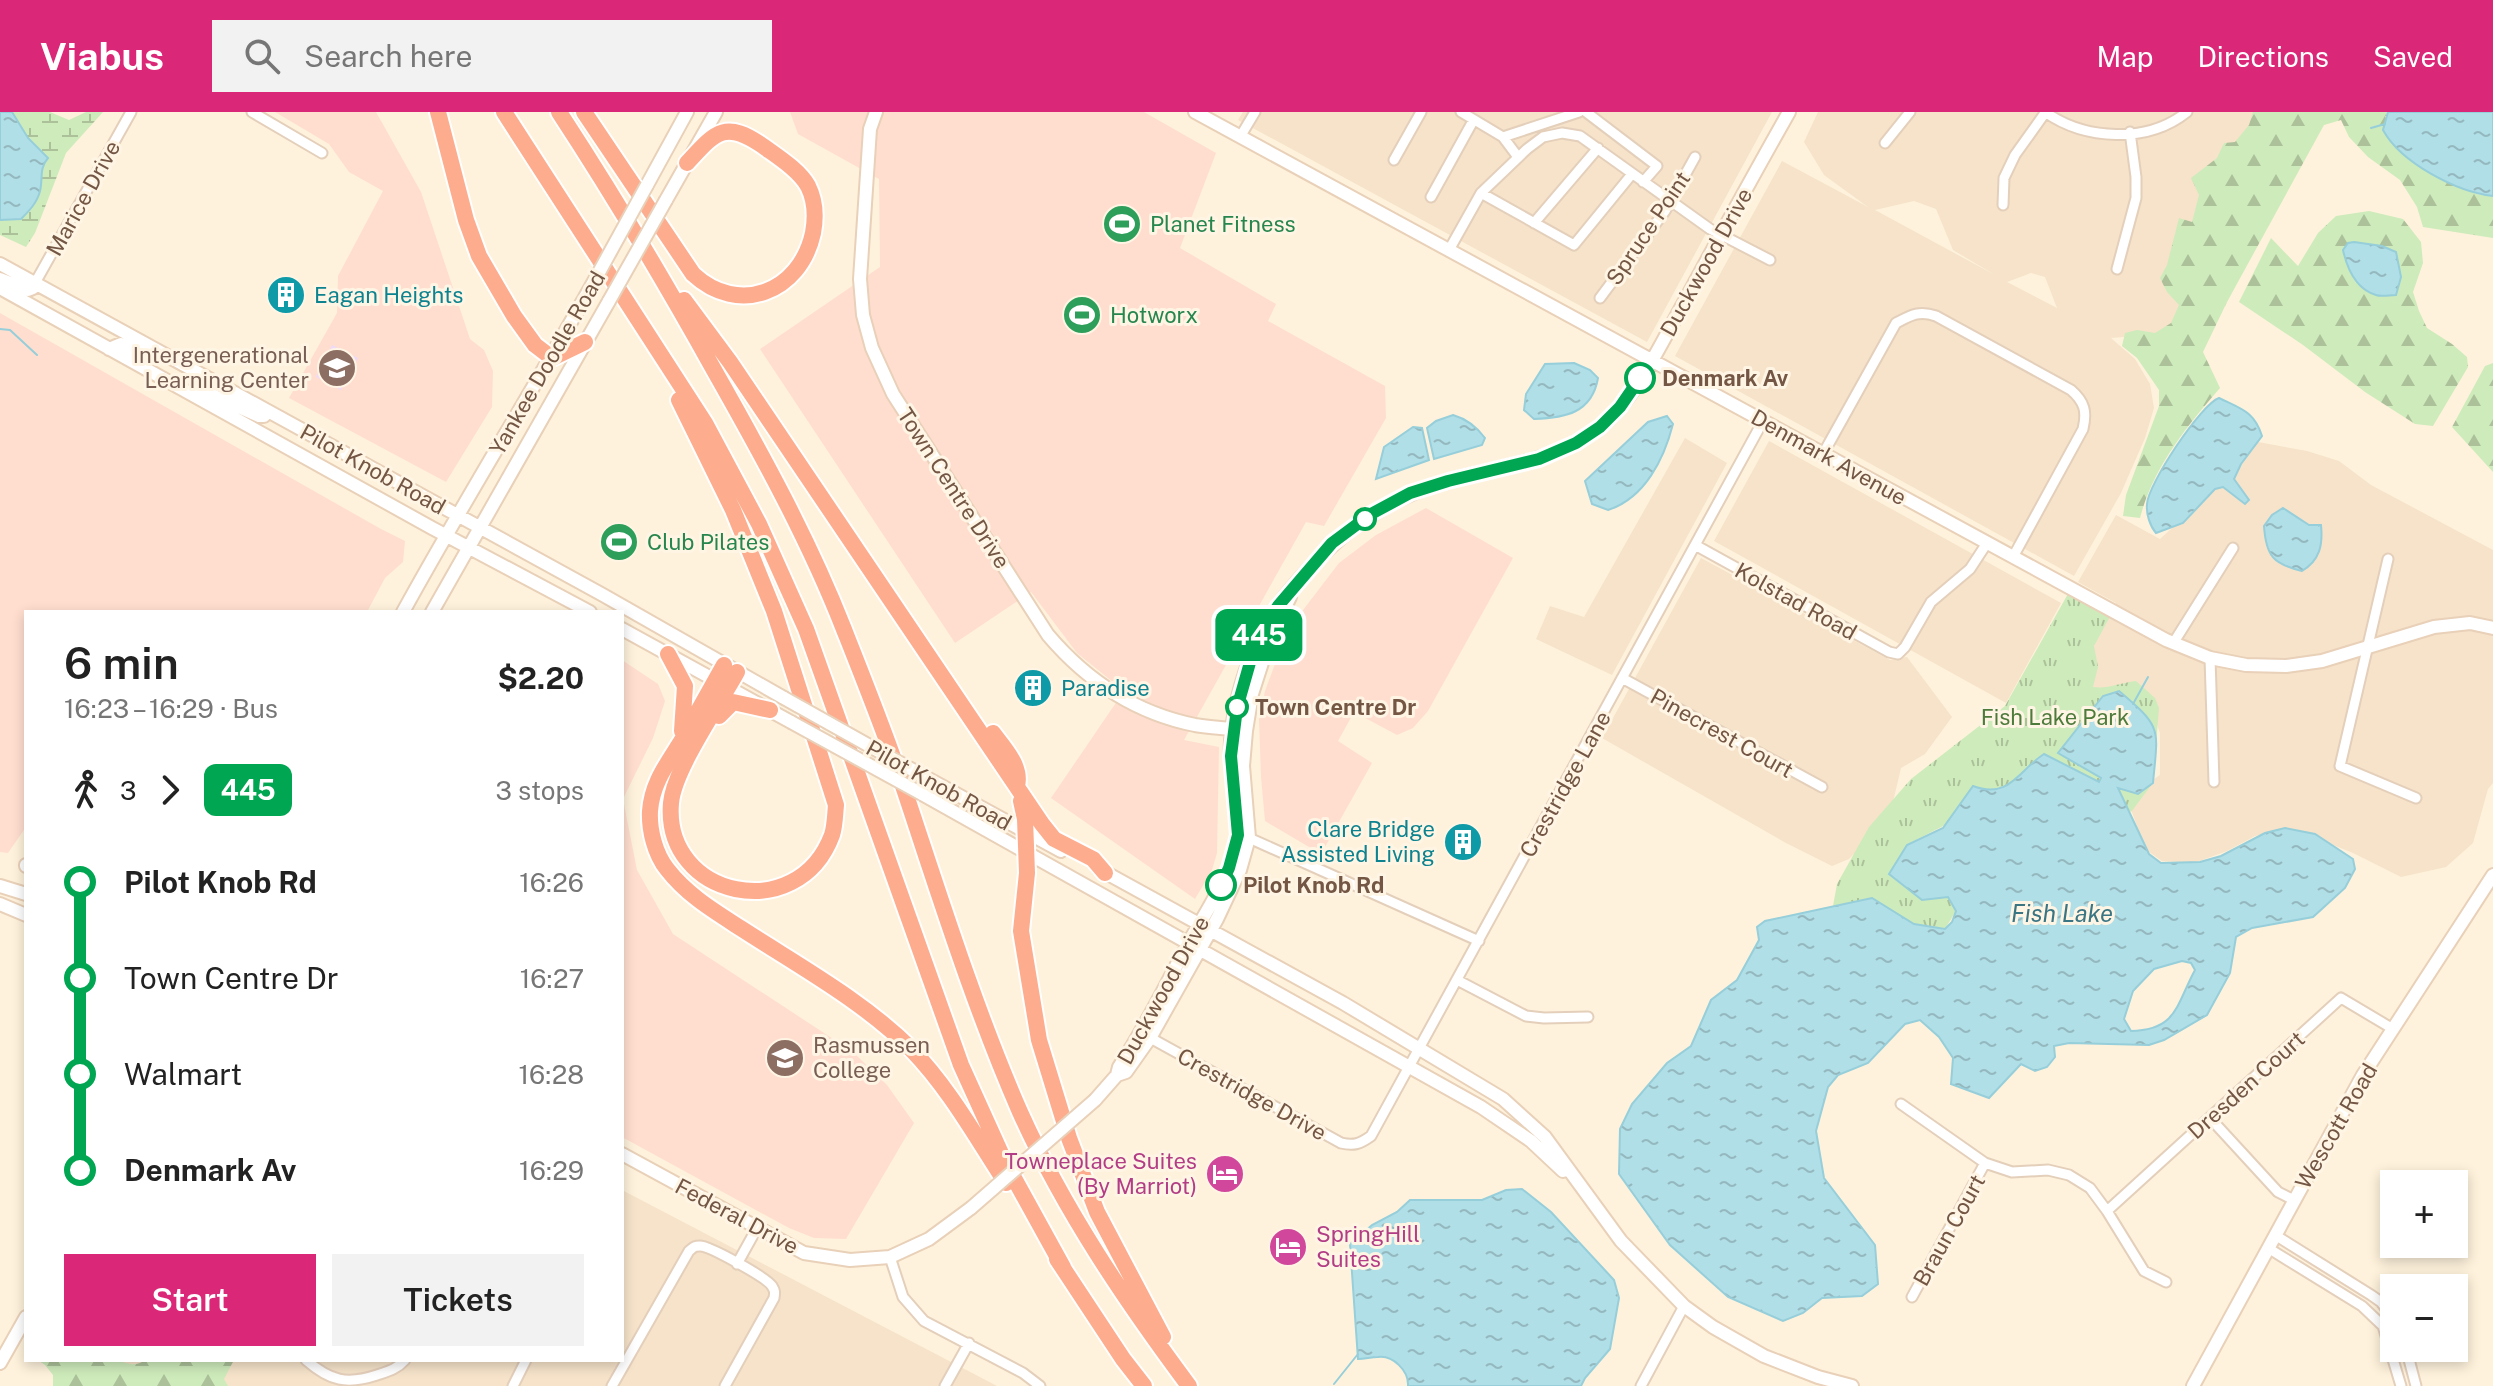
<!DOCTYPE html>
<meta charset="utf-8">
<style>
:root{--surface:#fff;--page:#f2f2f2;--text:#222;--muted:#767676;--accent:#db2777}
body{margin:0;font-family:"Public Sans",sans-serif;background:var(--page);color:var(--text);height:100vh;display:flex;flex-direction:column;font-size:30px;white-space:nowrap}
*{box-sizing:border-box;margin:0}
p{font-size:26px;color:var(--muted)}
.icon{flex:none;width:44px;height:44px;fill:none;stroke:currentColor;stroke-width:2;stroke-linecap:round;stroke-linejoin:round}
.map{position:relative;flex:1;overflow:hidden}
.side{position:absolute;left:24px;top:498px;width:600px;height:752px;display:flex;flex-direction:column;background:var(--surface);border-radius:0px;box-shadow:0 4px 12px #0003}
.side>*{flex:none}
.badge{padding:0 16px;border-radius:12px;font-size:28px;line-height:52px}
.fabs{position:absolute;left:2380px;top:1058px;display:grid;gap:16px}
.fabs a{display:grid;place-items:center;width:88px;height:88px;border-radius:0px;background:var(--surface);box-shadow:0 4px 12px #0003;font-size:40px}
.map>.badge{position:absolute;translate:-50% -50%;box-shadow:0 0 0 4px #fff}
.legs{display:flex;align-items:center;gap:12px;height:88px;padding:0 40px;font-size:26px}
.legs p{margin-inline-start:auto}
.headline{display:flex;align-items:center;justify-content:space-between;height:136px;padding:0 40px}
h1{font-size:44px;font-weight:600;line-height:60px}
.primary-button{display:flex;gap:16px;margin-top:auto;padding:16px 40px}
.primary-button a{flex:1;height:92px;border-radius:0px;background:var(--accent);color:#fff;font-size:32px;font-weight:600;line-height:92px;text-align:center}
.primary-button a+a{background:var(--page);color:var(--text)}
ul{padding:0 40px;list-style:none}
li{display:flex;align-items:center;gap:28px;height:96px;font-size:30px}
li i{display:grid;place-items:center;width:12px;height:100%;margin:0 10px;background:currentColor}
li i::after{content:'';width:20px;height:20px;margin:-10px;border:6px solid;border-radius:50%;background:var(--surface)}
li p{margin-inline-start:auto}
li:first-child i{background:linear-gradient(#0000 50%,currentColor 0)}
li:last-child i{background:linear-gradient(currentColor 50%,#0000 0)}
header{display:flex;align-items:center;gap:48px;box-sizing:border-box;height:112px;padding:0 40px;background:var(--accent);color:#fff}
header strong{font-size:38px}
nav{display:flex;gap:44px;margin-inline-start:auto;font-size:28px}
.search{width:560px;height:72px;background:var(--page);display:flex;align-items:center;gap:20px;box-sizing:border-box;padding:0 28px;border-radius:0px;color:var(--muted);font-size:30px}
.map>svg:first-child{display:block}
.residential{fill:#f6e3ca;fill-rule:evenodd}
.commercial{fill:#ffdecf}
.education{fill:#efdaf9}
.grass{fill:url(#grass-tufts)}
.forest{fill:url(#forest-firs);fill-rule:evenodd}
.wetland{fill:url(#wetland-marsh)}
.water{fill:url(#water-ripples);stroke:#96ceda;stroke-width:2;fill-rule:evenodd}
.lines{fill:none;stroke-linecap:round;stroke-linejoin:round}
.stream{stroke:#96ceda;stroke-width:2}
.street-casing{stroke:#e4cfbb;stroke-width:13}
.secondary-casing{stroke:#e9d0b8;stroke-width:16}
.highway-casing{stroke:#fff;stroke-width:20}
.street{stroke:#fff;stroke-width:9}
.secondary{stroke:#fff;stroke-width:12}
.highway{stroke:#fdad8e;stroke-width:16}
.secondary-bridge-casing{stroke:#e9d0b8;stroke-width:16;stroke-linecap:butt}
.secondary-bridge{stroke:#fff;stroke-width:12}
.line-1-casing{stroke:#fff;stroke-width:18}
.line-1{stroke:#00a651;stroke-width:12}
.stop-1-dot{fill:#fff;stroke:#00a651;stroke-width:4}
.labels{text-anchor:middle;stroke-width:6;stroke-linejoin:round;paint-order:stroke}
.street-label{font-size:22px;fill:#745644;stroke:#fff5e4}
.leisure-label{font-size:22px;fill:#27864d;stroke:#fff5e4;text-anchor:start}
.culture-label{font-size:22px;fill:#0d838f;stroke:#fff5e4;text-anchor:start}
.education-label{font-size:22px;fill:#785e54;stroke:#fff5e4;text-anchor:end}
.stop-label{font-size:22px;font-weight:bold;fill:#745644;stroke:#fff5e4;text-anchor:start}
.park-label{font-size:22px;fill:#4d7b3b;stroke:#fff5e4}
.hotel-label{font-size:22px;fill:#b23c85;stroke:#fff5e4;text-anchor:end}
.water-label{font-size:24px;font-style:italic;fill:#3a7583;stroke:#fff5e4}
</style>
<header>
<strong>Viabus</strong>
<div class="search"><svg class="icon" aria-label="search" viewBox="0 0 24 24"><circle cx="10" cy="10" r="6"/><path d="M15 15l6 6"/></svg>Search here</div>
<nav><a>Map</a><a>Directions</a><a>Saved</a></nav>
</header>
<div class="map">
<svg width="2493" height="1274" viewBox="0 0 2493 1274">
<defs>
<pattern id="grass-tufts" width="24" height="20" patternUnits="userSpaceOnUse" patternTransform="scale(2)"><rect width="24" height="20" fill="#ceebbb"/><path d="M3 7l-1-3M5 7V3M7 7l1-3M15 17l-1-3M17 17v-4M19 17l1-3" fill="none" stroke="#acc19a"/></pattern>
<pattern id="forest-firs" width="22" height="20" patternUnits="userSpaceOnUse" patternTransform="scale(2)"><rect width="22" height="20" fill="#ceebbb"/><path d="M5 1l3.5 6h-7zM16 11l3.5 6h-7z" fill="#acc19a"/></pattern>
<pattern id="wetland-marsh" width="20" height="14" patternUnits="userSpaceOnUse" patternTransform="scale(2)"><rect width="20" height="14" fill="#ceebbb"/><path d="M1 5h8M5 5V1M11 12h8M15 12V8" fill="none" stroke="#acc19a"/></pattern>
<pattern id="water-ripples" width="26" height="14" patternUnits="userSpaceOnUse" patternTransform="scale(2)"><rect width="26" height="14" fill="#b0dfe8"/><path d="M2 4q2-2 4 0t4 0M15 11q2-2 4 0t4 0" fill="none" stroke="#94b8be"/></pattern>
</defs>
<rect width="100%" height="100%" fill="#fef2dc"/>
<path class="residential" d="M1243,0H1772L1647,230L1238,8Z
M1818,0H2273L2191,191L2172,221L2111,226L2135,247L2150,272L2154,296L2145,326L2121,381L2074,464L1675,244L1782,49L1868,95L1824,63L1804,30ZM1914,89L1936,97L1953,138L1995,163L1875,98ZM2031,161L2045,165L2057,196L2007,170Z
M1685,326L1727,351L1612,563L1536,527L1550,494L1584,505Z
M1769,329L2061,491L2006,591L1714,429Z
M2258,330L2307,339L2339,349L2371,373L2493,438V671L2488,677L2473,731L2446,755L2401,765L2353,741L2311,724L2282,719L2255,724L2227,739L2194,751L2162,749L2145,737L2127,686L2160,663V621L2148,588L2090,575L2095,525L2116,491L2078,470L2116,403L2160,427L2236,358Z
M1701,446L1890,548L1907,545L1952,605L1925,642L1901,656L1889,707L1849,747L1832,754L1786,731L1602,626Z
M622,1078L997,1274H150L103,1248H622Z"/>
<path class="commercial" d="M275,0H376L421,80L470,227L484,238L493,259L492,295L446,370L289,286L337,201L338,164L383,79L349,60L329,32Z
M790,0H1144L1216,41L1180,136L1276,192L1268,209L1385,274L1386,306L1324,414L1306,410L1184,628L1219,635L1217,741L1212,758L1195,787L1051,686L1124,579L1077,541L1031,480L955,531L760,237L880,155L879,67L798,22Z
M0,201L381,417L405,429L403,450L385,466L367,500H26V715L8,741L0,740Z
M1426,396L1513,446L1428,599L1413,616L1397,623L1354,600L1338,629L1372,651L1321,742L1265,709L1261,665L1259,607L1265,579L1282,533L1300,502L1339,451L1376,423Z
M622,548L658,572L665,589L653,626L623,687L637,758L673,822L853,940L887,973L914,1011L846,1127L814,1126L789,1116L622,1025Z"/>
<path class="education" d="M332,233L358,246L341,278L316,265Z"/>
<path class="grass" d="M2069,480L2113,499L2094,534L2098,555L2093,575C2108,577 2120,571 2136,569L2155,586L2159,596L2153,671L2131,700L2098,670L2034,649C2017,668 2000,684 1973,674L1945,713L1910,731L1890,762L1922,788L1948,785L1956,799L1945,817L1914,812L1872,786L1833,794L1837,772L1869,715L1911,667L2005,594Z"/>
<path class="forest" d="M2253,0H2388L2385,5L2476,82L2493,84V126L2423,115L2417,95L2400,68L2368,45L2349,25L2341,8L2324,13L2227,190L2203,240L2220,276C2186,315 2153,356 2140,406L2123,404L2126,383L2159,294V278L2137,246L2122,234L2125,221L2137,218L2155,221L2171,211L2179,193L2167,180L2160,166L2167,153L2179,106L2192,110L2199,83L2191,66L2217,46L2224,31L2235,30L2249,13Z
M2369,99L2403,107L2421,130L2423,151L2413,180L2419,199L2427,216L2452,232L2467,245L2468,255L2433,314L2415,312L2365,280L2303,233L2239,190L2271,126L2298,154L2318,121L2336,104ZM2348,131L2371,132L2356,171L2345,148L2343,138Z
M2493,251V360L2452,315L2485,254Z
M38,1248H118C129,1253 136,1254 146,1248H234L224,1267L228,1274H53V1263L45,1253Z"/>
<path class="wetland" d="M12,0H50L69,8L86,0H103L66,41L35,121L26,135L0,123V108H6L42,61L43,51L48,46L28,26Z"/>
<path class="water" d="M0,0H12L28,26L48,46C39,56 43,67 40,79C37,91 29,99 21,107L0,108Z
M2388,0H2493V84C2457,80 2401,51 2383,18Z
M2354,130L2382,134L2396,140L2401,165L2396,183C2390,183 2381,185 2376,183C2356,177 2347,156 2343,138L2348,131Z
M1574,251L1590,258L1598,266C1592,301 1565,306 1534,307L1524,298L1526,282L1545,252Z
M2219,286C2241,297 2254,299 2262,324L2241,352L2234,367L2249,388L2245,392L2223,375L2215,377L2183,411L2156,421C2150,414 2146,402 2147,392C2148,372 2201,292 2219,286Z
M1453,303C1467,307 1476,314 1485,326L1482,333L1434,347L1427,316L1436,309Z
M1667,304L1673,312C1664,347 1645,386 1608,398L1592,392L1585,369L1648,310Z
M1413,315L1422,316L1429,348L1376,367L1384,335Z
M2283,396L2309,413H2321C2323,433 2320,448 2302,459C2273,452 2266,444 2264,414L2272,403Z
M2119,579C2163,616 2158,616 2153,671L2138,682L2118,676L2149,742L2161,751L2200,750L2221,744L2265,721L2285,716L2315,722L2353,747L2355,757L2345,776L2313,805L2252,816L2236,825L2230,861L2207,903L2164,928L2149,933L2069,931L2054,934L2055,945L2047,955L2035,959L2021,952L1989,986L1951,972L1953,946L1939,925L1920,908L1905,912L1868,951L1838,963L1828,975L1816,1019L1824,1066L1875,1133L1878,1172L1862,1184L1822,1186L1803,1201L1783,1209L1728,1185L1670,1133L1619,1062L1620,1017L1632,992L1667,951L1691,934L1711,888L1737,868L1759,828L1757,815L1765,809L1872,786L1914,812L1945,817L1952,810L1956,799L1948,785L1922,788L1889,762L1907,733L1943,716L1973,674C2009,688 2019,658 2044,642L2099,670L2101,666L2058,641L2103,584ZM2182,849L2191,851L2195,858C2176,893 2177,918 2131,919L2124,907L2133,879L2154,857Z
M1522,1077L1551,1100L1614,1168L1619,1186L1610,1237L1585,1266L1581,1274H1408C1409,1259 1393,1243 1378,1245C1371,1245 1365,1247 1358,1247L1350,1132L1372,1113L1397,1100L1410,1088H1482L1506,1078Z"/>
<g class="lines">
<path class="stream" d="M2371,16L2385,12
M0,217L10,218L37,243
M2133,592L2148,565
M1334,1272L1358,1242"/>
<g class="street-casing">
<path id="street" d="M252,0L322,41
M1461,0L1503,25L1518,45
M1586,0L1657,54L1643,70
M2045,0C2085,28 2147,32 2187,0
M1240,25L1255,0
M1503,25L1579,0
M1885,31L1910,0
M1394,48L1421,0
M1481,81L1574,133L1632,62
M1431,85L1473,9
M2003,93L2004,66L2015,43L2045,1
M1534,111L1598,36
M1449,138L1481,81L1527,37L1543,25L1562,21L1580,24L1710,117L1770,148
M2117,157L2136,86V65L2130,20
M35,171L131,0
M1600,186L1665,99L1695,45
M1823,342L1896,211C1911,203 1919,198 1936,204L2071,278C2085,290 2087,300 2083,317L2013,445
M1695,433L1889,540L1898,542L1905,535L1931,490L1970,457L1987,431
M2388,447L2340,654L2416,686
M2174,530L2233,436
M2210,546L2214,670
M1622,566L1822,675
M1249,726L1479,829
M1457,868L1526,904L1544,906L1588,905
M1145,923L1341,1031C1354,1034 1360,1032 1371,1024L1763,309
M1901,992L1985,1051L2012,1060L2048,1058L2069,1063L2090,1076L2107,1099L2144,1159L2166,1170
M2210,1006L2278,1080L2294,1088
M2107,1099L2341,886L2393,917
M2275,1123L2371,1183L2381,1190L2394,1207
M2268,1136L2362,1194L2383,1214L2401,1274
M890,1145L903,1185L924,1209L1023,1261L1040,1274
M737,1152L757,1116
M1912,1185L1985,1051
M2406,1236L2416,1274
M306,1248C330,1269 347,1273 377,1263C389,1259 397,1257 405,1248
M513,1274L526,1248
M612,1274L689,1139C694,1135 694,1134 700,1134C710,1134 767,1166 772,1174C775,1179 775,1180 774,1186L725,1274
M945,1274L969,1231
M1641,1274L1684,1194"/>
</g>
<g class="secondary-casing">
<path id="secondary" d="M876,0L870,17L860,167L863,203L872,236L893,282L1048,523C1088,570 1135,601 1195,613C1212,616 1229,616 1246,619
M1195,0L2166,528L2210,546L2246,553L2286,554L2322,549L2434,515L2470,511L2493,516
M647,73L687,0
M666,88L716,0
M0,152L603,483L784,586
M0,167L28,178L33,176L35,171
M0,176L432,416L590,500
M109,237L121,232L155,245
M198,283H212L259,304H264L268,299
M403,500C465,387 534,277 597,164
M432,500L609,189
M622,517L791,610
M925,665L1061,739
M922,682L1481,995L1531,1029L1563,1059
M26,753V754
M1099,757L1343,891L1503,987L1545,1025L1621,1129L1684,1194L1713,1215L1764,1244L1818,1265L1852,1274
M0,774L26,782
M0,792L26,803
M1117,963L1119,955C1146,915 1166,872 1189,830C1208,796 1233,761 1238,722C1241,697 1233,671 1231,647C1228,603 1251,528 1278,493C1325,433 1372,392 1446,369C1499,354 1554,350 1599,316C1637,286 1662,229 1686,187C1720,124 1754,62 1789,0
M1095,988L1117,963L1126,960L1150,926L1217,807L1240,758L1249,726L1243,654L1246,619L1252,582L1269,529L1290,485
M622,1042L804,1141L850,1148L890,1145L929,1127L971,1096
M0,1251L26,1205
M2193,1274L2363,963L2493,763"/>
</g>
<g class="highway-casing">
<path id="highway" d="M438,0L466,108L479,144L514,204L535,233L552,246L585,230
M504,0L705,311L759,412L806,517L961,953L1004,1048L1063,1155
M559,0C614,84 665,170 714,258C761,341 808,426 843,515C862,563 882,613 899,662C937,775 972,890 1020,1000C1064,1098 1125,1188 1189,1274
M584,0L693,162C738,204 800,181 813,121C816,105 816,90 808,74C799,58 778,45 763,34C724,7 715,21 687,51
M684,188L730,250L1042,712L1054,727L1093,747L1105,761
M679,288L733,398L774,499L836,693C835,703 835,714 832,723C798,815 663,786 671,691C674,657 719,593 737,560
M668,542L685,574L682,619
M724,553C710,578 696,603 682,628C668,651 652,670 650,699C649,718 655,742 667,757C687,783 714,799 742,817C799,854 863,889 911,937C949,976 976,1025 1006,1071
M719,604L733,590L770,598
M993,621C1004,636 1022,654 1017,674
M1021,689L1025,707L1027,761L1021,819L1039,928L1069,1026L1097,1100L1163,1225
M1057,1147L1123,1247L1144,1274"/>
</g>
<use href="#street" class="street"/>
<use href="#secondary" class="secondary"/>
<use href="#highway" class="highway"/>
<g class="secondary-bridge-casing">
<path id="secondary-bridge" d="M597,164L647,73
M609,189L666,88
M784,586L925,665
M791,610L922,682
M971,1096L1095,988"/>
</g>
<use href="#secondary-bridge" class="secondary-bridge"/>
</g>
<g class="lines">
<g class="line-1-casing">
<path id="line-1" d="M1221,773L1229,756L1238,723L1231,644L1237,596L1257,526L1278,494L1332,431L1371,402L1410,381L1448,369L1539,347L1576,331L1600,315L1620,295L1640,266"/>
</g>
<use href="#line-1" class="line-1"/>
</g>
<defs>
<g id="stadium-disc" transform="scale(2)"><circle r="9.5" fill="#2e9e5b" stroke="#fff5e4"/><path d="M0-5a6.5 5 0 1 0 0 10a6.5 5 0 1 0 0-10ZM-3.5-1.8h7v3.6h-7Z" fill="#fff"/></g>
<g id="building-disc" transform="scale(2)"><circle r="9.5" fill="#0f9aa8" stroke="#fff5e4"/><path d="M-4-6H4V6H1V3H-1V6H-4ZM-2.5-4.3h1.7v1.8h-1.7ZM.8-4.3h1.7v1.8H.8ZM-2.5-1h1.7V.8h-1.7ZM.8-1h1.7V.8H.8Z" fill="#fff"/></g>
<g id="school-disc" transform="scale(2)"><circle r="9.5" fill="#8d6e63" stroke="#fff5e4"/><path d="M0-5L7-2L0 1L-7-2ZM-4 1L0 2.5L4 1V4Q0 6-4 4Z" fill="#fff"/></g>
<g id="university-disc" transform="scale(2)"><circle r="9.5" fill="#8d6e63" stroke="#fff5e4"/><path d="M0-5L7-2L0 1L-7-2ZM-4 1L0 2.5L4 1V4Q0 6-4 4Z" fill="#fff"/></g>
<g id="hotel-disc" transform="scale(2)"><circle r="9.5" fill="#d1479c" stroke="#fff5e4"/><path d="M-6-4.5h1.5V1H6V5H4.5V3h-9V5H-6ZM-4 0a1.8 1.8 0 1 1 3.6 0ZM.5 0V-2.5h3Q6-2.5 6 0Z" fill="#fff"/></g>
</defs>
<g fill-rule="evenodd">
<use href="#stadium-disc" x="1122" y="112"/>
<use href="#building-disc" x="286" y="183"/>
<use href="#stadium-disc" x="1082" y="203"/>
<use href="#school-disc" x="337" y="256"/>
<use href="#stadium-disc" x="619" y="430"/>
<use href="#building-disc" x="1033" y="576"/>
<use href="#building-disc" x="1463" y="730"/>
<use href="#university-disc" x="785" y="946"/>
<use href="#hotel-disc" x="1225" y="1062"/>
<use href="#hotel-disc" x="1288" y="1135"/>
</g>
<g class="stop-1-dot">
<circle cx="1640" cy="266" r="14"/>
<circle cx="1365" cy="407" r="10"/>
<circle cx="1237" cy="595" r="10"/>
<circle cx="1221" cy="773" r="14"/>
</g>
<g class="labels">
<g class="street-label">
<text transform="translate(83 86) rotate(-61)" y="8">Marice Drive</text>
<text transform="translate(1648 116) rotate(-56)" y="8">Spruce Point</text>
<text transform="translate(1706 150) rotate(-61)" y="8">Duckwood Drive</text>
<text transform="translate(547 251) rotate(-60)" y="8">Yankee Doodle Road</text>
<text transform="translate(1829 345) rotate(29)" y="8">Denmark Avenue</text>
<text transform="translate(373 357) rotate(29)" y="8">Pilot Knob Road</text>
<text transform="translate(954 376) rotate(57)" y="8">Town Centre Drive</text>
<text transform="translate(1796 489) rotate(29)" y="8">Kolstad Road</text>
<text transform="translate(1722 621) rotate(29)" y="8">Pinecrest Court</text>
<text transform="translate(1565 672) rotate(-61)" y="8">Crestridge Lane</text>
<text transform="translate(939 673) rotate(29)" y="8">Pilot Knob Road</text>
<text transform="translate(1163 878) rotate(-61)" y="8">Duckwood Drive</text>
<text transform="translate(2246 973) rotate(-42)" y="8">Dresden Court</text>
<text transform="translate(1252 982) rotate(29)" y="8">Crestridge Drive</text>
<text transform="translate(2336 1014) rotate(-60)" y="8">Wescott Road</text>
<text transform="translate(737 1104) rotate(28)" y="8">Federal Drive</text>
<text transform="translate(1949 1118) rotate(-61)" y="8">Braun Court</text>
</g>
<g class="leisure-label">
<text x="1150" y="120">Planet Fitness</text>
<text x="1110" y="211">Hotworx</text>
<text x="647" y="438">Club Pilates</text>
</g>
<g class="culture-label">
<text x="314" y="191">Eagan Heights</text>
<text x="1061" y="584">Paradise</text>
<text x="1435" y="725" text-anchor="end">Clare Bridge<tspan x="1435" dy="25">Assisted Living</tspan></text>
</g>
<g class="education-label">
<text x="309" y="251">Intergenerational<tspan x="309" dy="25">Learning Center</tspan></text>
<text x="813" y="941" text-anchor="start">Rasmussen<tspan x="813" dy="25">College</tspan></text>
</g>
<g class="stop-label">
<text x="1662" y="274">Denmark Av</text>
<text x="1255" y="603">Town Centre Dr</text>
<text x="1243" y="781">Pilot Knob Rd</text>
</g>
<g class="park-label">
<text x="2055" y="613">Fish Lake Park</text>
</g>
<g class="hotel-label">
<text x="1197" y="1057">Towneplace Suites<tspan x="1197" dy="25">(By Marriot)</tspan></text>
<text x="1316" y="1130" text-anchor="start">SpringHill<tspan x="1316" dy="25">Suites</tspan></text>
</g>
<g class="water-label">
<text x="2062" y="810">Fish Lake</text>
</g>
</g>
</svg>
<div class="fabs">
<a>+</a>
<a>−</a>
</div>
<b class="badge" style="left:1259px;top:523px;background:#00a651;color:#fff">445</b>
<section class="side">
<div class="headline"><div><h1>6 min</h1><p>16:23 – 16:29 · Bus</p></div><b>$2.20</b></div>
<div class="legs"><svg class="icon" aria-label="walk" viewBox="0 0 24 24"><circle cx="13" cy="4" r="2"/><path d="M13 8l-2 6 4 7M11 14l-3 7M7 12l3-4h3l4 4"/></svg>3<svg class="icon" aria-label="forward" viewBox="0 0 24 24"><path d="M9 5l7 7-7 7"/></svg><b class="badge" style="background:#00a651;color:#fff">445</b><p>3 stops</p></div>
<ul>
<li><i style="color:#00a651"></i><b>Pilot Knob Rd</b><p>16:26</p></li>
<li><i style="color:#00a651"></i><span>Town Centre Dr</span><p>16:27</p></li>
<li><i style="color:#00a651"></i><span>Walmart</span><p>16:28</p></li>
<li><i style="color:#00a651"></i><b>Denmark Av</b><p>16:29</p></li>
</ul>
<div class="primary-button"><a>Start</a><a>Tickets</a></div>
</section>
</div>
